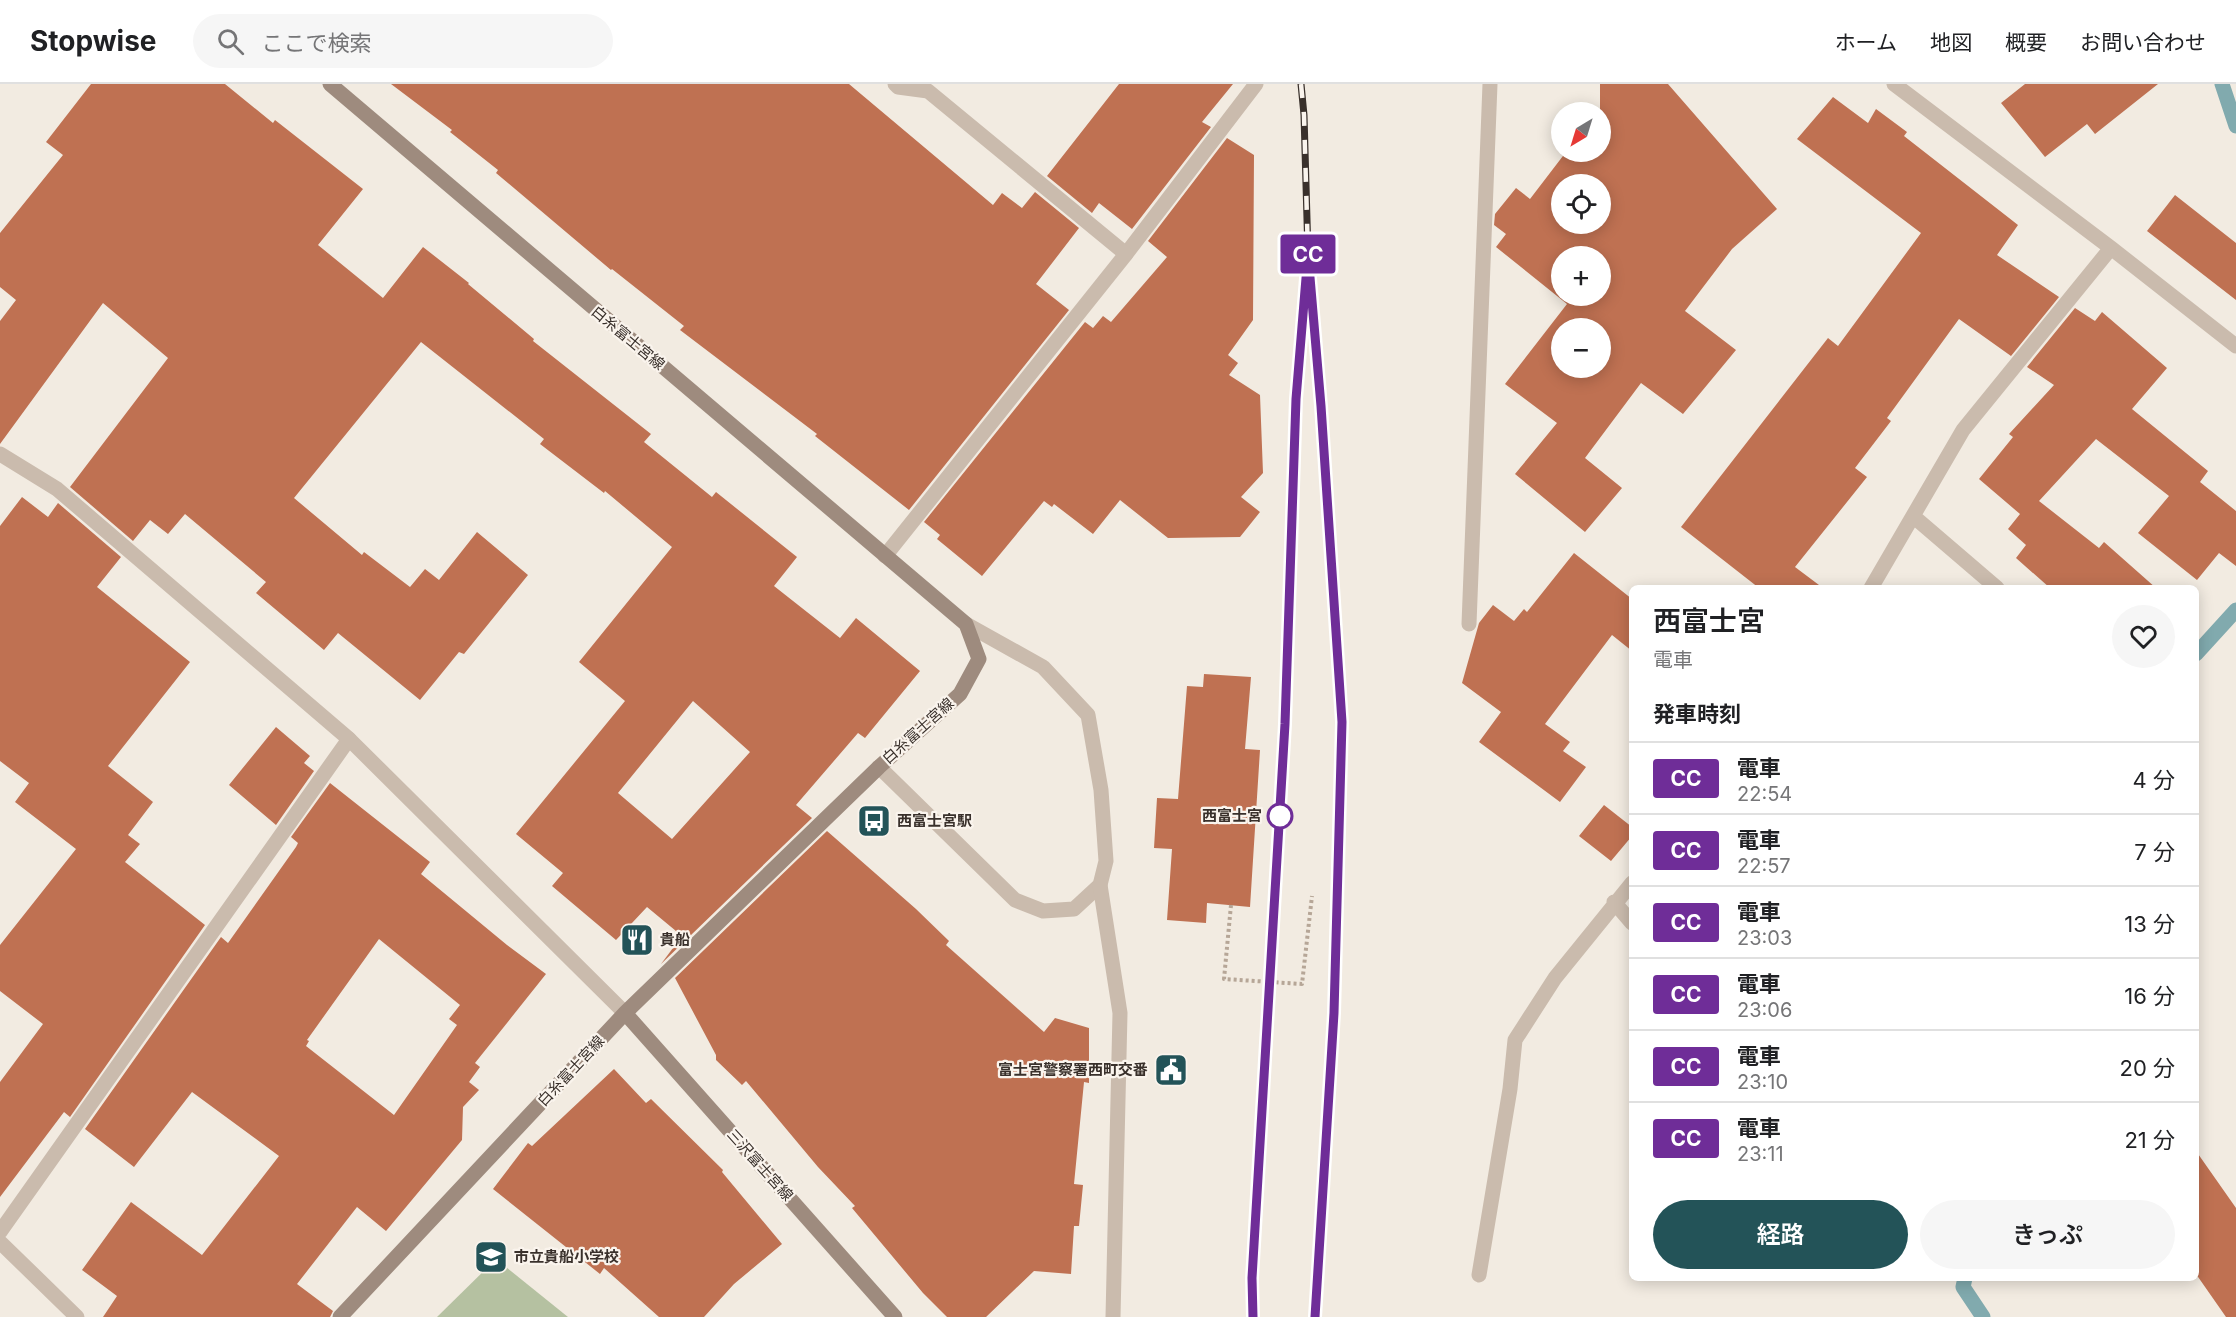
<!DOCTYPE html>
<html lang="ja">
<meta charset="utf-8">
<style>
:root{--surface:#fff;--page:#f6f6f6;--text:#202124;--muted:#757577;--line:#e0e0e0;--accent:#235358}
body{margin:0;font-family:Inter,"Noto Sans JP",sans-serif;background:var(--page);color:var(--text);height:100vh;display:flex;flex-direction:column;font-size:22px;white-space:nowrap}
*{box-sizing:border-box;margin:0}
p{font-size:20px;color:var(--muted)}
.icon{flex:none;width:33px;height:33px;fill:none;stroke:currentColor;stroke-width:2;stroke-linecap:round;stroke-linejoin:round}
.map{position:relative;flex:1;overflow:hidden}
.details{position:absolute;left:1629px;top:501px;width:570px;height:696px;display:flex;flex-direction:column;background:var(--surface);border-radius:9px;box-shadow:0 3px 15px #0003}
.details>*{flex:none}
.badge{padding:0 12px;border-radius:4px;font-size:21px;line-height:39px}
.needle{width:39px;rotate:218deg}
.tools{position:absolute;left:1551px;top:18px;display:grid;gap:12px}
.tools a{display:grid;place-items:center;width:60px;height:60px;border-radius:50%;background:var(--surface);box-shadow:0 3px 15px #0003;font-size:30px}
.map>.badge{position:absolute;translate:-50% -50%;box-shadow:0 0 0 3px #fff}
h2{padding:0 24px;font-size:22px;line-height:54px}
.round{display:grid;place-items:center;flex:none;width:63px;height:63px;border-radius:32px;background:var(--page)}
.headline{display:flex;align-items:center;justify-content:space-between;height:102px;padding:0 24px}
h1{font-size:28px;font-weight:600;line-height:45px}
.action{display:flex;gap:12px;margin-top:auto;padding:12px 24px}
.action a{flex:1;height:69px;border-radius:36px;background:var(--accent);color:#fff;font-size:24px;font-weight:600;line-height:69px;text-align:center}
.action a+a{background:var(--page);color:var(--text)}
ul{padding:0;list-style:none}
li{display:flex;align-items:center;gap:18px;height:72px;padding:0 24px;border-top:2px solid var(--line)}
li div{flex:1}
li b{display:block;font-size:22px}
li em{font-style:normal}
li .badge{min-width:66px;font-weight:700;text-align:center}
header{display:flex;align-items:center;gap:36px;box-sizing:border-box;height:84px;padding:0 30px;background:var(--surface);border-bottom:2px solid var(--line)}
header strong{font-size:28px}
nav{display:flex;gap:33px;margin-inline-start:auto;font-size:21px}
.search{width:420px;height:54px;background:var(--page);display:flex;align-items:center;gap:15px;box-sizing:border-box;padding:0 21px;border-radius:33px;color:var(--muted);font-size:22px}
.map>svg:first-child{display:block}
.green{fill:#b5c1a1}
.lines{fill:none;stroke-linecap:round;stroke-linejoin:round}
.stream{stroke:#81aaae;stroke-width:15}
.building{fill:#bf7152;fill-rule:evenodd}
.path{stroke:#b6a697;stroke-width:4;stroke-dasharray:3 3;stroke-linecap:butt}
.service{stroke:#cabbad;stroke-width:15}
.minor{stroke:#cabbad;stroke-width:15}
.tertiary{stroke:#cabbad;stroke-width:15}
.secondary{stroke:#9e8b7e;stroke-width:15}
.rail-casing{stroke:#39302b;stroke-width:7}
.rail{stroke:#faf4ed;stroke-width:4.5;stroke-dasharray:14;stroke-linecap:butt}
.line-casing{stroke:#fff;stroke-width:14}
.line{stroke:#6f2d98;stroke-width:9}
.stop-dot{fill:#fff;stroke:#6f2d98;stroke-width:3}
.labels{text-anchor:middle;stroke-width:4.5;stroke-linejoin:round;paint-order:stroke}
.street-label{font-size:15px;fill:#39302b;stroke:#faf4ed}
.stop-label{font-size:15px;font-weight:bold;fill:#39302b;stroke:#faf4ed;text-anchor:end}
.poi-label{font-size:15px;font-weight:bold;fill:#39302b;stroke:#faf4ed;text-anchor:start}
</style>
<header>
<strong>Stopwise</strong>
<div class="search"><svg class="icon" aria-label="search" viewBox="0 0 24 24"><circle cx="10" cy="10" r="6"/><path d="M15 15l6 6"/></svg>ここで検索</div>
<nav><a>ホーム</a><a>地図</a><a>概要</a><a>お問い合わせ</a></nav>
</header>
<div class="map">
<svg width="2236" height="1233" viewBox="0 0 2236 1233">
<rect width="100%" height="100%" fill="#f2ebe1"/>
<path class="green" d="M496,1175L568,1233H437Z"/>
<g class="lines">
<path class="stream" d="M2222,0L2236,42
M2196,570L2236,526
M1965,1194L1963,1203L1983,1233"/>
</g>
<path class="building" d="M91,0H225L273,39L275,36L363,105L318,161L383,214L423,163L469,199L468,200L534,255L533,257L651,350L644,358L712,413L716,408L797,473L774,502L840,554L856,534L920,587L865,654L858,649L796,721L812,734L661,880L682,852L647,823L616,856L552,802L563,789L516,750L625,617L579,578L672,463L605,407L604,409L540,360L544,355L421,258L294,414L362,471L364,468L410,503L425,485L439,496L477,448L528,491L464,570L459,568L420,616L338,549L324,566L256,509L266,498L185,430L168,450L150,436L133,457L70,403L168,274L103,219L0,360V237L16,216L0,203V149L63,71L46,58ZM693,617L750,668L672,755L618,709Z
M391,0H849L993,121L1002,109L1022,124L1035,108L1079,144L1036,200L1069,226L909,426L815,352L817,350L680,246L684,242L612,185L611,186L496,89L498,86L450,48L452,46Z
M1119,0H1233L1202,38L1211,43L1132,145L1099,119L1092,129L1047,92Z
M1600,0H1668L1777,125L1732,165L1685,227L1736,266L1683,330L1641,299L1585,374L1622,404L1585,448L1515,390L1557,339L1505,300L1567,220L1496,163L1506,150L1494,141L1495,130L1516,104L1530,115L1566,68H1600ZM1562,100H1600V140H1562ZM1562,172H1600V212H1562ZM1562,244H1600V284H1562Z
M2025,0H2158L2095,50L2087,40L2045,73L2001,19Z
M1833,13L1868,39L1876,25L1907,48L1904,52L2018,141L1997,171L2059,213L2011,272L1959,235L1887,334L1891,337L1855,384L1867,393L1795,483L1823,504H1759L1681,443L1828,254L1838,262L1921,149L1797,55Z
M1227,54L1254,71L1253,236L1228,271L1238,279L1229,291L1260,311L1263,389L1241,413L1260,428L1240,453L1168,454L1120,416L1093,450L1054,420L1052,423L1044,417L982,492L937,455L940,451L924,438L1085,238L1093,244L1103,232L1111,238L1167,173L1148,157Z
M2175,111L2236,159V216L2147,147Z
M2075,224L2095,237L2102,228L2167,284L2132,325L2208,387L2200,398L2236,427V482L2219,469L2197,496L2138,449L2169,412L2096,355L2039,417L2099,464L2104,458L2156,504H2050L2016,474L2026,461L2008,445L2020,430L1979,395L2013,353L2009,350L2054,301L2027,283Z
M22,413L48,433L58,419L121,473L97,503L190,578L108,682L153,718L128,751L140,760L125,778L205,841L70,1033L64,1028L0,1113V998L43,940L0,907V861L76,765L15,718L29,699L0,677V442Z
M1574,469L1632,515V567L1612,551L1545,640L1570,658L1563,667L1586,683L1560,718L1479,658L1501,628L1462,599L1479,539L1493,521L1514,537L1524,525L1527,528Z
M1204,590L1251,593L1245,665L1260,666L1250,823L1207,819L1206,839L1167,836L1172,765L1154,764L1157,714L1178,715L1187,602L1203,603Z
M276,643L310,672L304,679L314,687L276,741L229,701Z
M330,699L430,778L421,790L507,861L546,890L475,979L480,983L469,998L479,1006L463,1023L462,1056L386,1147L357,1123L297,1200L333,1227L330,1233H103L117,1212L82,1186L131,1118L202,1171L279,1072L192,1008L134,1083L85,1045L221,853L228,859L296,763L298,759L291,753ZM379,855L460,921L449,935L457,941L394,1031L306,962L309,957L307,956Z
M1604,721L1632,743V752L1611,777L1579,752Z
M827,747L916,825L949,857L946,861L1044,948L1055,934L1089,944V999L1084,998L1074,1100L1083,1101L1079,1142H1074L1071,1190L1034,1187L986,1233H947L923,1209L852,1124L855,1122L818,1083L746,997L742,1001L716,976V971L675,894Z
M614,985L646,1019L651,1015L723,1086L722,1088L782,1160L734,1200L704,1233H659L604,1184L600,1190L493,1105L528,1059L532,1062Z
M2196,1067L2236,1124V1233H2226L2196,1190Z"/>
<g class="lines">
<path class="path" d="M1231,821L1224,895L1302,900L1312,812"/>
<path class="service" d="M1126,170L1256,0
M879,683L1015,816L1043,827L1074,825L1100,801L1106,777L1101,706L1088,631L1043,583L966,540"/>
<path class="minor" d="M1894,0L2111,164L2236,262
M1913,432L1997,504
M885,472L1126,170L928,7L898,3L895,0
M1871,504L1963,346L2111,164
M1469,540L1490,0
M1100,801L1120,929L1113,1233
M1614,818L1632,839
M0,1148L349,655
M0,1158L77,1233
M1479,1191L1510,1005L1515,956L1555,894L1632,799"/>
<path class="tertiary" d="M0,370L57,405L349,655L625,929"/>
<path class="secondary" d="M330,0L966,540L979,575L960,610L879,683L625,929L340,1233
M625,929L895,1233"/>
<g class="rail-casing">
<path id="rail" d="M1301,0L1304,31L1308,170L1321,322L1342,638L1334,929L1315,1233
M1253,1233L1252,1194L1285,640L1296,315L1305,206"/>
</g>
<use href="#rail" class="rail"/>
</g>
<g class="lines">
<g class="line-casing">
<path id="line" d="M1253,1233L1252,1194L1285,640L1296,315L1308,170L1321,322L1342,638L1334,929L1315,1233"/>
</g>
<use href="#line" class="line"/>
</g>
<defs>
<g id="bus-square" transform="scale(1.725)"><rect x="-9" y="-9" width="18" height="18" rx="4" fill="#235358" stroke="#faf4ed"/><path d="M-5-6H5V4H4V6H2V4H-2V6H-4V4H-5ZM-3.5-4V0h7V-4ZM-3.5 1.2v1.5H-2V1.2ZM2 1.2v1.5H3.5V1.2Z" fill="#fff"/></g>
<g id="restaurant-square" transform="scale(1.725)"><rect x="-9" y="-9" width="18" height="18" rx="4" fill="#235358" stroke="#faf4ed"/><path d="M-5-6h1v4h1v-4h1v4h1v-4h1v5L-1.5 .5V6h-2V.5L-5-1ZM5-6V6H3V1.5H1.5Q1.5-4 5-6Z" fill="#fff"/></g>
<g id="civic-square" transform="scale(1.725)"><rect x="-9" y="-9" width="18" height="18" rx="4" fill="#235358" stroke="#faf4ed"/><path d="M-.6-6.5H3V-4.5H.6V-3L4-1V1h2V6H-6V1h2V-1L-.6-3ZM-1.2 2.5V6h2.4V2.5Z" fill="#fff"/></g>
<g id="school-square" transform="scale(1.725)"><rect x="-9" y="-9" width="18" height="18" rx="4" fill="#235358" stroke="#faf4ed"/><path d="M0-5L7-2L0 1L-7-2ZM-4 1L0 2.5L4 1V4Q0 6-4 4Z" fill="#fff"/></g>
</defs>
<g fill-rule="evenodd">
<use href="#bus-square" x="874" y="737"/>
<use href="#restaurant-square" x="637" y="856"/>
<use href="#civic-square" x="1171" y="986"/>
<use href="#school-square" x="491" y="1173"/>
</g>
<circle class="stop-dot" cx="1280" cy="732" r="12"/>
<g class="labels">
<g class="street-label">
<text transform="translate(628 254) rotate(40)" y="5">白糸富士宮線</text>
<text transform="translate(918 647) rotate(-42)" y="5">白糸富士宮線</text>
<text transform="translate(571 987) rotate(-47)" y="5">白糸富士宮線</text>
<text transform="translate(760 1081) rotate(48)" y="5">三沢富士宮線</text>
</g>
<g class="stop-label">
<text x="1262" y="737">西富士宮</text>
</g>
<g class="poi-label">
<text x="897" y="742">西富士宮駅</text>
<text x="660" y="861">貴船</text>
<text x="1148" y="991" text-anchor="end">富士宮警察署西町交番</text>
<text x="514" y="1178">市立貴船小学校</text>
</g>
</g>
</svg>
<div class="tools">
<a><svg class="needle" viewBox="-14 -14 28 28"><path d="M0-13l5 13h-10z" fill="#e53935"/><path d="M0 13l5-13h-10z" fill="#757577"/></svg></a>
<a><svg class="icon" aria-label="locate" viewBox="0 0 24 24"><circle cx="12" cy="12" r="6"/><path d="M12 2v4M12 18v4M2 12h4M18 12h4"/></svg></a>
<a>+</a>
<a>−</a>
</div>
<b class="badge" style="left:1308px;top:170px;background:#6f2d98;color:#fff">CC</b>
<section class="details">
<div class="headline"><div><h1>西富士宮</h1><p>電車</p></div><a class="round"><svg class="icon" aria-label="heart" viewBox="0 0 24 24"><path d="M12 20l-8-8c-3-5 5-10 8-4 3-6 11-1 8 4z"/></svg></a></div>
<h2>発車時刻</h2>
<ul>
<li><span class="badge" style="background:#6f2d98;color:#fff">CC</span><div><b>電車</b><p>22:54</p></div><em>4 分</em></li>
<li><span class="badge" style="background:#6f2d98;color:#fff">CC</span><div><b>電車</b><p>22:57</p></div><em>7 分</em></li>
<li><span class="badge" style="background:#6f2d98;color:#fff">CC</span><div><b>電車</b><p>23:03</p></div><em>13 分</em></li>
<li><span class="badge" style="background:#6f2d98;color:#fff">CC</span><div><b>電車</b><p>23:06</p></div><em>16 分</em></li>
<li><span class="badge" style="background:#6f2d98;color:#fff">CC</span><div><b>電車</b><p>23:10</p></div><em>20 分</em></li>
<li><span class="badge" style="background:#6f2d98;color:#fff">CC</span><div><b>電車</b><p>23:11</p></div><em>21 分</em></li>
</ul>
<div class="action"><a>経路</a><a>きっぷ</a></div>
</section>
</div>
